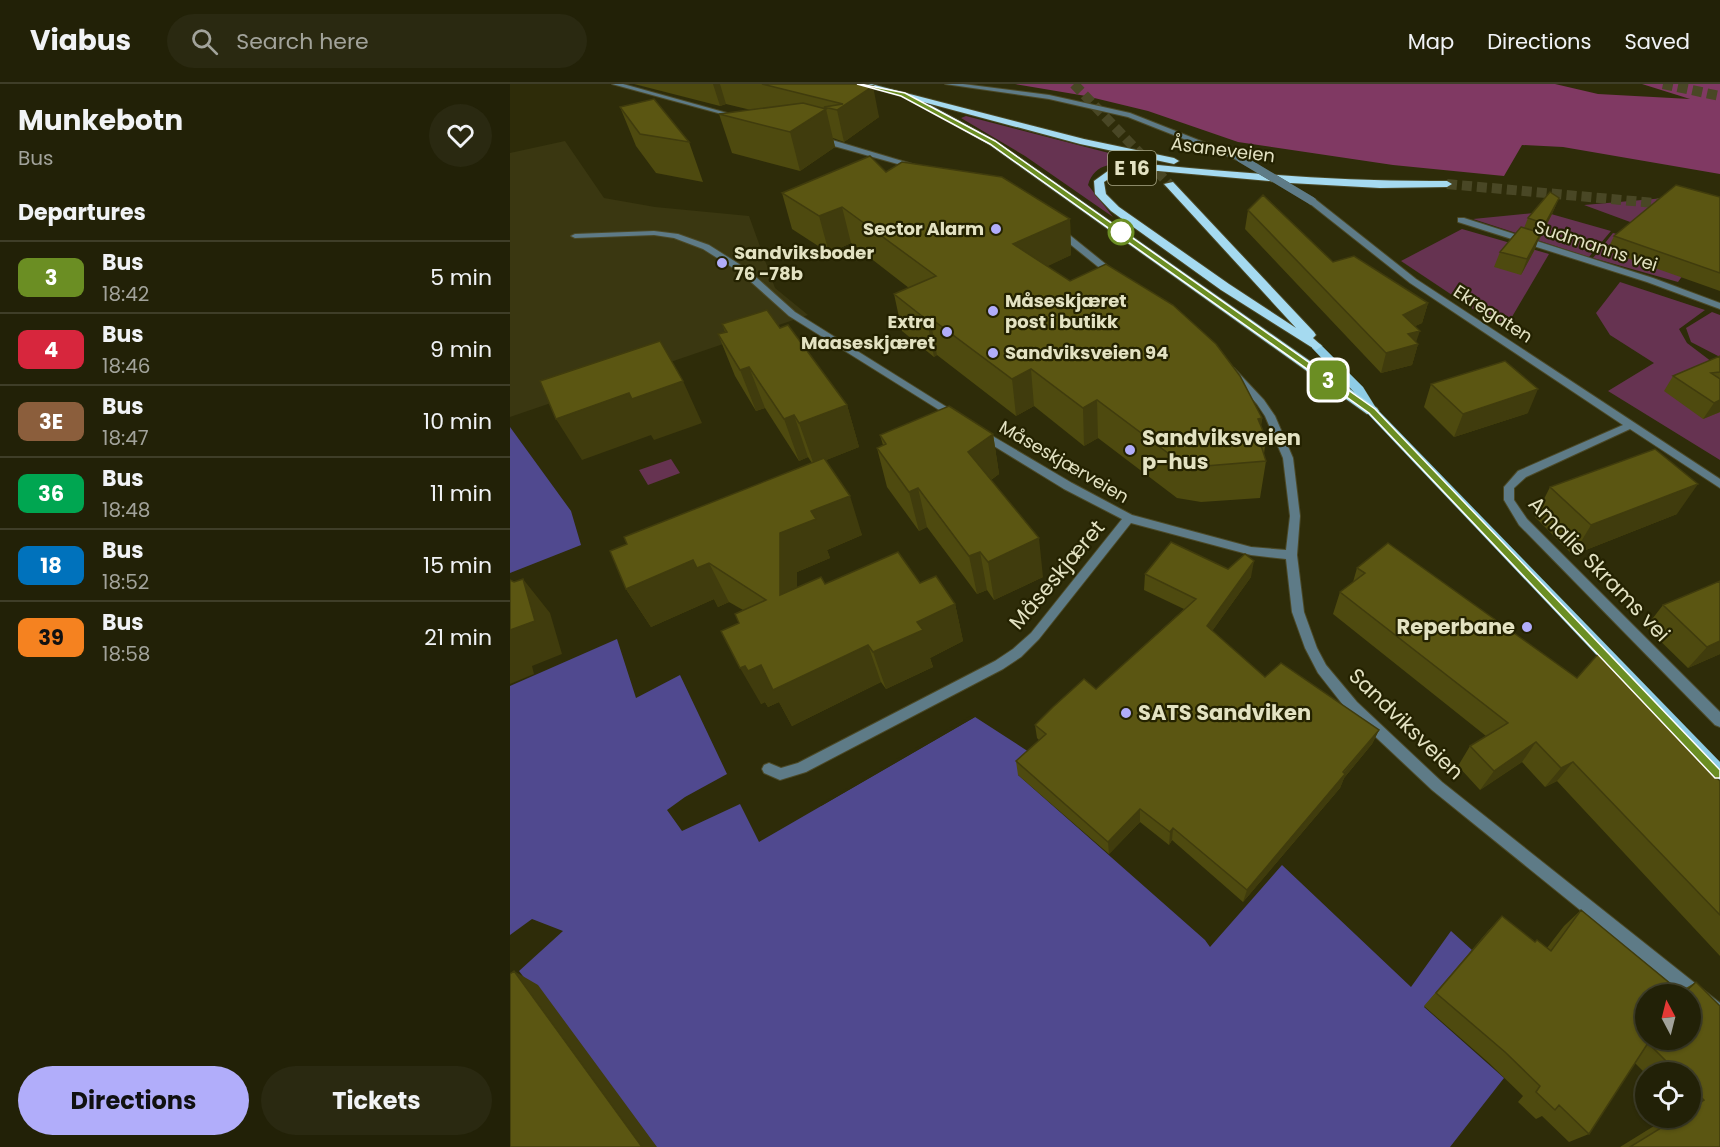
<!DOCTYPE html>
<meta charset="utf-8">
<style>
:root{--surface:#222107;--page:#2a2911;--text:#f1f3f6;--muted:#a2a39b;--line:#3f3e28;--accent:#b1adfa}
body{margin:0;font-family:Poppins,sans-serif;background:var(--page);color:var(--text);height:100vh;display:flex;flex-direction:column;font-size:22px;white-space:nowrap}
*{box-sizing:border-box;margin:0}
p{font-size:20px;color:var(--muted)}
.icon{flex:none;width:33px;height:33px;fill:none;stroke:currentColor;stroke-width:2;stroke-linecap:round;stroke-linejoin:round}
.map{position:relative;flex:1;overflow:hidden}
.panel{display:flex;flex-direction:column;background:var(--surface);width:510px}
.panel>*{flex:none}
.badge{padding:0 12px;border-radius:9px;font-size:21px;line-height:39px}
.needle{width:39px;rotate:353deg}
.buttons{position:absolute;left:1125px;top:900px;display:grid;gap:12px}
.buttons a{display:grid;place-items:center;width:66px;height:66px;border-radius:50%;background:var(--surface);box-shadow:0 2px 4px #0004,0 0 0 2px var(--line);font-size:30px}
.map>.badge{position:absolute;translate:-50% -50%;box-shadow:0 0 0 3px #fff}
h2{padding:0 18px;font-size:22px;line-height:54px}
.round{display:grid;place-items:center;flex:none;width:63px;height:63px;border-radius:32px;background:var(--page)}
.summary{display:flex;align-items:center;justify-content:space-between;height:102px;padding:0 18px}
h1{font-size:28px;font-weight:700;line-height:45px}
.primary-button{display:flex;gap:12px;margin-top:auto;padding:12px 18px}
.primary-button a{flex:1;height:69px;border-radius:36px;background:var(--accent);color:#111;font-size:24px;font-weight:700;line-height:69px;text-align:center}
.primary-button a+a{background:var(--page);color:var(--text)}
ul{padding:0;list-style:none}
li{display:flex;align-items:center;gap:18px;height:72px;padding:0 18px;border-top:2px solid var(--line)}
li div{flex:1}
li b{display:block;font-size:22px}
li em{font-style:normal}
li .badge{min-width:66px;font-weight:700;text-align:center}
header{display:flex;align-items:center;gap:36px;box-sizing:border-box;height:84px;padding:0 30px;background:var(--surface);border-bottom:2px solid var(--line)}
header strong{font-size:28px}
nav{display:flex;gap:33px;margin-inline-start:auto;font-size:21px}
.search{width:420px;height:54px;background:var(--page);display:flex;align-items:center;gap:15px;box-sizing:border-box;padding:0 21px;border-radius:33px;color:var(--muted);font-size:22px}
main{display:flex;flex:1;min-height:0}
.map>svg:first-child{display:block}
.built{fill:#3a3711}
.green{fill:#663351}
.forest{fill:#803963}
.water{fill:#50498f}
.pier{fill:#2e2c09}
.lines{fill:none;stroke-linecap:round;stroke-linejoin:round}
.trunk-tunnel{stroke:#494725;stroke-width:10;stroke-dasharray:10 5;stroke-linecap:butt}
.minor-casing{stroke:#4b4927;stroke-width:2}
.primary-casing{stroke:#4b4927;stroke-width:1}
.trunk-casing{stroke:#4b4927;stroke-width:2}
.minor{fill:#5e7b87;fill-rule:evenodd}
.primary{fill:#8ecce6;fill-rule:evenodd}
.trunk{fill:#a5daf0;fill-rule:evenodd}
.minor-bridge-casing{stroke:#4b4927;stroke-width:8;stroke-linecap:butt}
.minor-bridge{stroke:#5e7b87;stroke-width:8}
.wall{fill:#4e4a0f}
.shaded-wall{fill:#403c0d}
.building{fill:#5b5612;stroke:#403c0d;stroke-width:1.5}
.line{fill:#6b8e23;stroke:#fff;stroke-width:1.5}
.poi-dot{fill:#b1adfa;stroke:#242201;stroke-width:2}
.stop-dot{fill:#fff;stroke:#6b8e23;stroke-width:3}
.labels{text-anchor:middle;stroke-width:4.5;stroke-linejoin:round;paint-order:stroke}
.far-street-label{font-size:18px;fill:#e3e2c2;stroke:#242201}
.far-poi-label{font-size:18px;font-weight:bold;fill:#e3e2c2;stroke:#242201;text-anchor:start}
.shield{fill:#242201;stroke:#aaa888;stroke-width:1.5}
.shield-label{font-size:20px;font-weight:bold;fill:#e3e2c2}
.poi-label{font-size:21px;font-weight:bold;fill:#e3e2c2;stroke:#242201;text-anchor:start}
.street-label{font-size:21px;fill:#e3e2c2;stroke:#242201}
</style>
<header>
<strong>Viabus</strong>
<div class="search"><svg class="icon" aria-label="search" viewBox="0 0 24 24"><circle cx="10" cy="10" r="6"/><path d="M15 15l6 6"/></svg>Search here</div>
<nav><a>Map</a><a>Directions</a><a>Saved</a></nav>
</header>
<main>
<section class="panel">
<div class="summary"><div><h1>Munkebotn</h1><p>Bus</p></div><a class="round"><svg class="icon" aria-label="heart" viewBox="0 0 24 24"><path d="M12 20l-8-8c-3-5 5-10 8-4 3-6 11-1 8 4z"/></svg></a></div>
<h2>Departures</h2>
<ul>
<li><span class="badge" style="background:#6b8e23;color:#fff">3</span><div><b>Bus</b><p>18:42</p></div><em>5 min</em></li>
<li><span class="badge" style="background:#d7263d;color:#fff">4</span><div><b>Bus</b><p>18:46</p></div><em>9 min</em></li>
<li><span class="badge" style="background:#8b5e3c;color:#fff">3E</span><div><b>Bus</b><p>18:47</p></div><em>10 min</em></li>
<li><span class="badge" style="background:#00a651;color:#fff">36</span><div><b>Bus</b><p>18:48</p></div><em>11 min</em></li>
<li><span class="badge" style="background:#0072bc;color:#fff">18</span><div><b>Bus</b><p>18:52</p></div><em>15 min</em></li>
<li><span class="badge" style="background:#f58220;color:#111">39</span><div><b>Bus</b><p>18:58</p></div><em>21 min</em></li>
</ul>
<div class="primary-button"><a>Directions</a><a>Tickets</a></div>
</section>
<div class="map">
<svg width="1210" height="1063" viewBox="0 0 1210 1063">
<rect width="100%" height="100%" fill="#2e2c09"/>
<path class="built" d="M55,57L94,114L145,123L239,132L265,204L298,231L0,333V69Z"/>
<path class="green" d="M456,32L626,76C606,81 585,77 578,101L603,133L515,72L451,34Z
M1155,114L1199,167L1074,121Z
M1034,128L1101,147L1079,173L963,135Z
M952,145L1039,170L996,243L975,233L891,177Z
M1103,149L1172,167L1178,184L1168,198L1083,174Z
M1110,198L1195,226L1169,245L1177,259L1210,284V376L1098,307L1144,279L1100,251L1086,229Z
M1202,228L1210,231V273L1181,258L1176,244Z
M161,375L170,389L138,401L129,386Z"/>
<path class="forest" d="M505,0H1045L1088,10L1180,15L1132,0H1210V90L1053,63L1012,61L994,92L883,81L728,58L638,27L576,12Z"/>
<path class="water" d="M0,343L61,427L71,461L0,489Z
M107,555L126,614L170,591L217,690L175,713L157,726L172,747L230,720L249,758L465,633L519,668L508,691L695,856L700,863L772,781L901,903L941,847L962,866L914,923L994,994L940,1063H145L9,887L53,847L22,835L0,851V602Z"/>
<path class="pier" d="M462,631L465,633L311,722L310,720Z"/>
<g class="lines">
<path class="trunk-tunnel" d="M564,0L659,100
M1153,0L1210,12
M937,100L1210,125"/>
<g class="minor-casing">
<path id="minor" d="M102,0H113L235,34L230,35Z
M435,0H453L539,11L620,29L734,74L727,76L618,33L539,15Z
M306,53H312L409,82L402,84L306,57Z
M799,115H805L906,195L1210,395V404L1120,345L1016,393L1004,404V416L1017,435L1210,628V643L1205,641L1009,441L994,416V403L1008,387L1113,341L900,199L799,119Z
M948,134H954L1143,194L1210,219V225L1137,198L948,138Z
M545,144H551L608,190V194H602L545,148Z
M144,147L168,150L199,161L237,185L285,228L451,332L450,334H442L279,232L231,189L193,165L164,154L144,151L65,154L61,152L65,150Z
M721,283L724,284L754,316L765,332L783,374L790,432L787,471L794,528L807,564L816,581L847,618L932,698L1210,919V937L1180,915V910H1174L922,706L837,626L808,589L795,564L782,528L776,475L741,471L621,439L529,555L511,573L493,585L296,688L270,696L254,689L252,685L254,681L259,679L271,684L288,679L485,577L503,565L521,549L612,435L554,405L466,351V347H474L562,399L622,431L741,463L776,466L780,432L773,374L755,332L747,320L716,286Z"/>
</g>
<g class="primary-casing">
<path id="primary" d="M806,259L810,260L853,303L866,324L1210,678V698L1204,695L858,330L844,308L802,264V260Z"/>
</g>
<g class="trunk-casing">
<path id="trunk" d="M346,0H361L574,55L664,74L669,77L664,80L570,60Z
M420,21L486,57L867,324L869,327L867,330H857L480,61L417,26L415,24Z
M648,81C744,90 840,98 937,97L942,100L937,103L870,104L780,99L648,87L608,89L594,98L596,110L609,123L719,200L786,244L654,100L663,98L804,248L806,251L803,254L812,262L806,266L711,206L601,127L585,110L584,97L602,84Z"/>
</g>
<use href="#minor" class="minor"/>
<use href="#primary" class="primary"/>
<use href="#trunk" class="trunk"/>
<g class="minor-bridge-casing">
<path id="minor-bridge" d="M730,74L802,117"/>
</g>
<use href="#minor-bridge" class="minor-bridge"/>
</g>
<path class="wall" d="M124,0H353L369,33L334,58L323,54L325,63L290,87L222,69L209,30L241,26L216,20L210,22Z
M110,23L179,58L193,98L146,89L126,62Z
M376,88L560,135L561,171L537,182L752,334L751,342L756,354L754,370L756,377L750,414L691,418L667,414L588,354L574,362L524,322L506,332L427,271L424,273L392,247L384,210L399,204L341,159L319,169L282,145L272,109Z
M1210,113V207L1097,167L1104,152Z
M1049,114L1042,130L1029,156L1028,155L1025,165L1011,191L984,183L990,168L1014,144L1018,134Z
M738,126L823,178L918,219L912,239L905,242L906,258L908,260L902,281L871,289L735,145Z
M212,240L270,244L337,321L349,363L316,376L352,451L317,466L320,474L287,488V503L315,500L410,499L445,520L453,557L420,574L423,583L376,605L371,598L282,642L269,618L258,623L255,618L251,620L229,539L233,526L219,518L208,523L204,515L141,543L116,505L117,460L302,379L298,373L289,377L255,324L246,327L225,292L208,250L215,248Z
M1210,272V328L1193,335L1154,307L1163,292Z
M921,300L1018,329L944,353L914,323Z
M483,350L489,390L481,396L533,493L484,516L477,506L467,510L417,443L409,447L377,403L367,364L373,361L370,351Z
M1040,403L1167,430L1063,471L1025,433Z
M847,484L1210,697V872L1047,697L1035,703L1012,678L970,706L948,682L960,662L976,652L823,530L830,508L843,498Z
M718,485L741,493L702,547L755,593L869,646L862,660L834,694L830,704L733,818L662,756L659,761L630,738L599,770L508,691L506,677L529,656L527,654L525,641L586,605L674,525L634,506L635,490Z
M1153,521L1210,570L1178,584L1136,543Z
M1071,826L1169,908L1186,898L1210,1063H1110L1157,1034H1180V988H1136V990L1125,979L1079,1050L1059,1058L1032,1032L1026,1035L1008,1018L1013,1012L979,979L914,922L978,847L992,832L1025,858L1027,856L1037,864L1054,842Z"/>
<path class="shaded-wall" d="M203,0H210L216,20L210,22Z
M363,2L369,33L334,58L327,26Z
M316,25L325,63L290,87L280,48Z
M1049,114L1042,130L1029,156L1035,140Z
M332,123L341,159L319,169L309,132Z
M560,135L561,171L507,197L503,160Z
M1031,149L1025,165L1011,191L1017,175Z
M918,219L912,239L887,251L893,231Z
M420,234L427,271L424,273L417,236Z
M910,247L905,261L908,260L902,281L871,289L876,269L898,250Z
M239,283L255,324L246,327L230,286Z
M521,285L524,322L506,332L502,295Z
M173,297L192,339L144,356L141,351L72,376L46,335L119,309Z
M1028,305L1018,329L944,353L953,330Z
M587,316L588,354L574,362L573,324Z
M1210,316V328L1193,335L1204,319Z
M337,321L349,363L304,381L289,339Z
M284,331L298,373L289,377L274,335Z
M752,334L746,371L748,335Z
M483,350L489,390L465,407L458,368Z
M1188,400L1167,430L1063,471L1081,441Z
M408,404L417,443L409,447L399,408Z
M340,412L352,451L317,466L320,474L287,488V549L270,511V449L301,427Z
M529,454L533,493L484,516L478,478Z
M470,468L477,506L467,510L459,472Z
M183,476L199,479L219,518L208,523L204,515L141,543L116,505Z
M744,477L741,493L695,557L697,542Z
M13,495L40,529L52,570L22,582L24,590L0,600V546Z
M445,520L453,557L420,574L423,583L376,605L363,568L407,538Z
M1210,557V570L1178,584L1197,563Z
M358,561L371,598L282,642L269,618L258,623L255,618L251,620L230,584L235,582L251,581Z
M869,646L862,660L834,694L830,704L733,818L737,806Z
M1026,658L1012,678L970,706L984,687Z
M1063,678L1047,697L1035,703L1051,684Z
M630,725V738L599,770L598,758Z
M663,744L662,756L659,761L660,748Z
M4,887L28,901L147,1063H132Z"/>
<path class="building" d="M252,0H353L363,2L327,26L314,23L333,20Z
M144,15L179,58L130,50L110,23Z
M293,19L316,25L280,48L209,30Z
M360,72L376,88L392,78L492,93L560,135L503,160L560,197L596,180L663,221L706,260L730,292L752,334L748,335L756,354L749,355L756,377L695,382L670,378L587,316L573,324L521,285L502,295L420,234L417,236L384,210L426,192L332,123L309,132L272,109Z
M1166,101L1210,113V189L1104,152Z
M1040,108L1049,114L1035,140L1018,134Z
M753,111L823,178L844,172L918,219L893,231L910,247L898,250L908,260L876,269L738,126Z
M1011,143L1031,149L1017,175L990,168Z
M257,226L270,244L278,241L337,321L289,339L284,331L274,335L239,283L230,286L208,250L217,248L212,240Z
M150,257L173,297L122,315L119,309L46,335L30,297Z
M1210,272V288L1201,289L1210,295V316L1204,319L1163,292Z
M995,277L1028,305L953,330L921,300Z
M439,322L483,350L458,368L529,454L478,478L470,468L459,472L408,404L399,408L367,364L376,360L370,351Z
M1145,365L1188,400L1081,441L1040,403Z
M314,374L340,412L301,427L306,435L270,449V511L311,493L315,500L388,468L410,499L426,492L445,520L407,538L413,546L363,568L358,561L263,606L251,581L238,587L235,582L230,584L211,547L229,539L225,530L256,516L199,479L187,484L183,476L116,505L100,467L117,460L114,453Z
M661,458L718,485L735,470L744,477L697,542L755,593L771,579L869,646L833,688L835,690L737,806L663,744L660,748L630,725L598,758L506,677L536,650L525,641L543,623L574,595L586,605L686,515L635,490Z
M878,459L1067,594L1089,569L1210,697V831L1063,678L1051,684L1026,658L984,687L960,662L998,639L830,508L855,489L847,484Z
M13,495L25,537L0,546V496L4,498Z
M1210,497V557L1197,563L1153,521Z
M1071,826L1173,910H1136V956H1180V910H1173L1186,898L1210,922V1063H1120L1167,1034H1180V1025L1194,1016L1180,1002V988H1167L1138,959L1079,1050L1049,1021L1045,1026L1026,1008L1030,1002L995,968L926,909L992,832L1025,858L1027,856L1041,867Z
M4,887L132,1063H0V890Z"/>
<path class="line" d="M347,0H350L395,9L485,57L865,325L1210,686V694H1205L859,329L480,60L391,12Z"/>
<g class="poi-dot">
<circle cx="486" cy="145" r="6"/>
<circle cx="212" cy="179" r="6"/>
<circle cx="483" cy="227" r="6"/>
<circle cx="437" cy="248" r="6"/>
<circle cx="483" cy="269" r="6"/>
<circle cx="620" cy="366" r="6"/>
<circle cx="1017" cy="543" r="6"/>
<circle cx="616" cy="629" r="6"/>
</g>
<circle class="stop-dot" cx="611" cy="148" r="12"/>
<g class="labels">
<g class="far-street-label">
<text transform="translate(713 66) rotate(7)" y="6">Åsaneveien</text>
<text transform="translate(1086 162) rotate(18)" y="6">Sudmanns vei</text>
<text transform="translate(983 230) rotate(33)" y="6">Ekregaten</text>
<text transform="translate(554 378) rotate(30)" y="6">Måseskjærveien</text>
</g>
<g class="far-poi-label">
<text x="474" y="151" text-anchor="end">Sector Alarm</text>
<text x="224" y="175">Sandviksboder<tspan x="224" dy="21">76 -78b</tspan></text>
<text x="495" y="223">Måseskjæret<tspan x="495" dy="21">post i butikk</tspan></text>
<text x="425" y="244" text-anchor="end">Extra<tspan x="425" dy="21">Maaseskjæret</tspan></text>
<text x="495" y="275">Sandviksveien 94</text>
</g>
<rect class="shield" x="598" y="67" width="48" height="34" rx="4.5"/>
<g class="shield-label">
<text x="622" y="91">E 16</text>
</g>
<g class="poi-label">
<text x="632" y="361">Sandviksveien<tspan x="632" dy="24">p-hus</tspan></text>
<text x="1005" y="550" text-anchor="end">Reperbane</text>
<text x="628" y="636">SATS Sandviken</text>
</g>
<g class="street-label">
<text transform="translate(1089 485) rotate(46)" y="7">Amalie Skrams vei</text>
<text transform="translate(547 491) rotate(-50)" y="7">Måseskjæret</text>
<text transform="translate(896 640) rotate(44)" y="7">Sandviksveien</text>
</g>
</g>
</svg>
<div class="buttons">
<a><svg class="needle" viewBox="-14 -14 28 28"><path d="M0-13l5 13h-10z" fill="#e53935"/><path d="M0 13l5-13h-10z" fill="#a2a39b"/></svg></a>
<a><svg class="icon" aria-label="locate" viewBox="0 0 24 24"><circle cx="12" cy="12" r="6"/><path d="M12 2v4M12 18v4M2 12h4M18 12h4"/></svg></a>
</div>
<b class="badge" style="left:818px;top:296px;background:#6b8e23;color:#fff">3</b>
</div>
</main>
